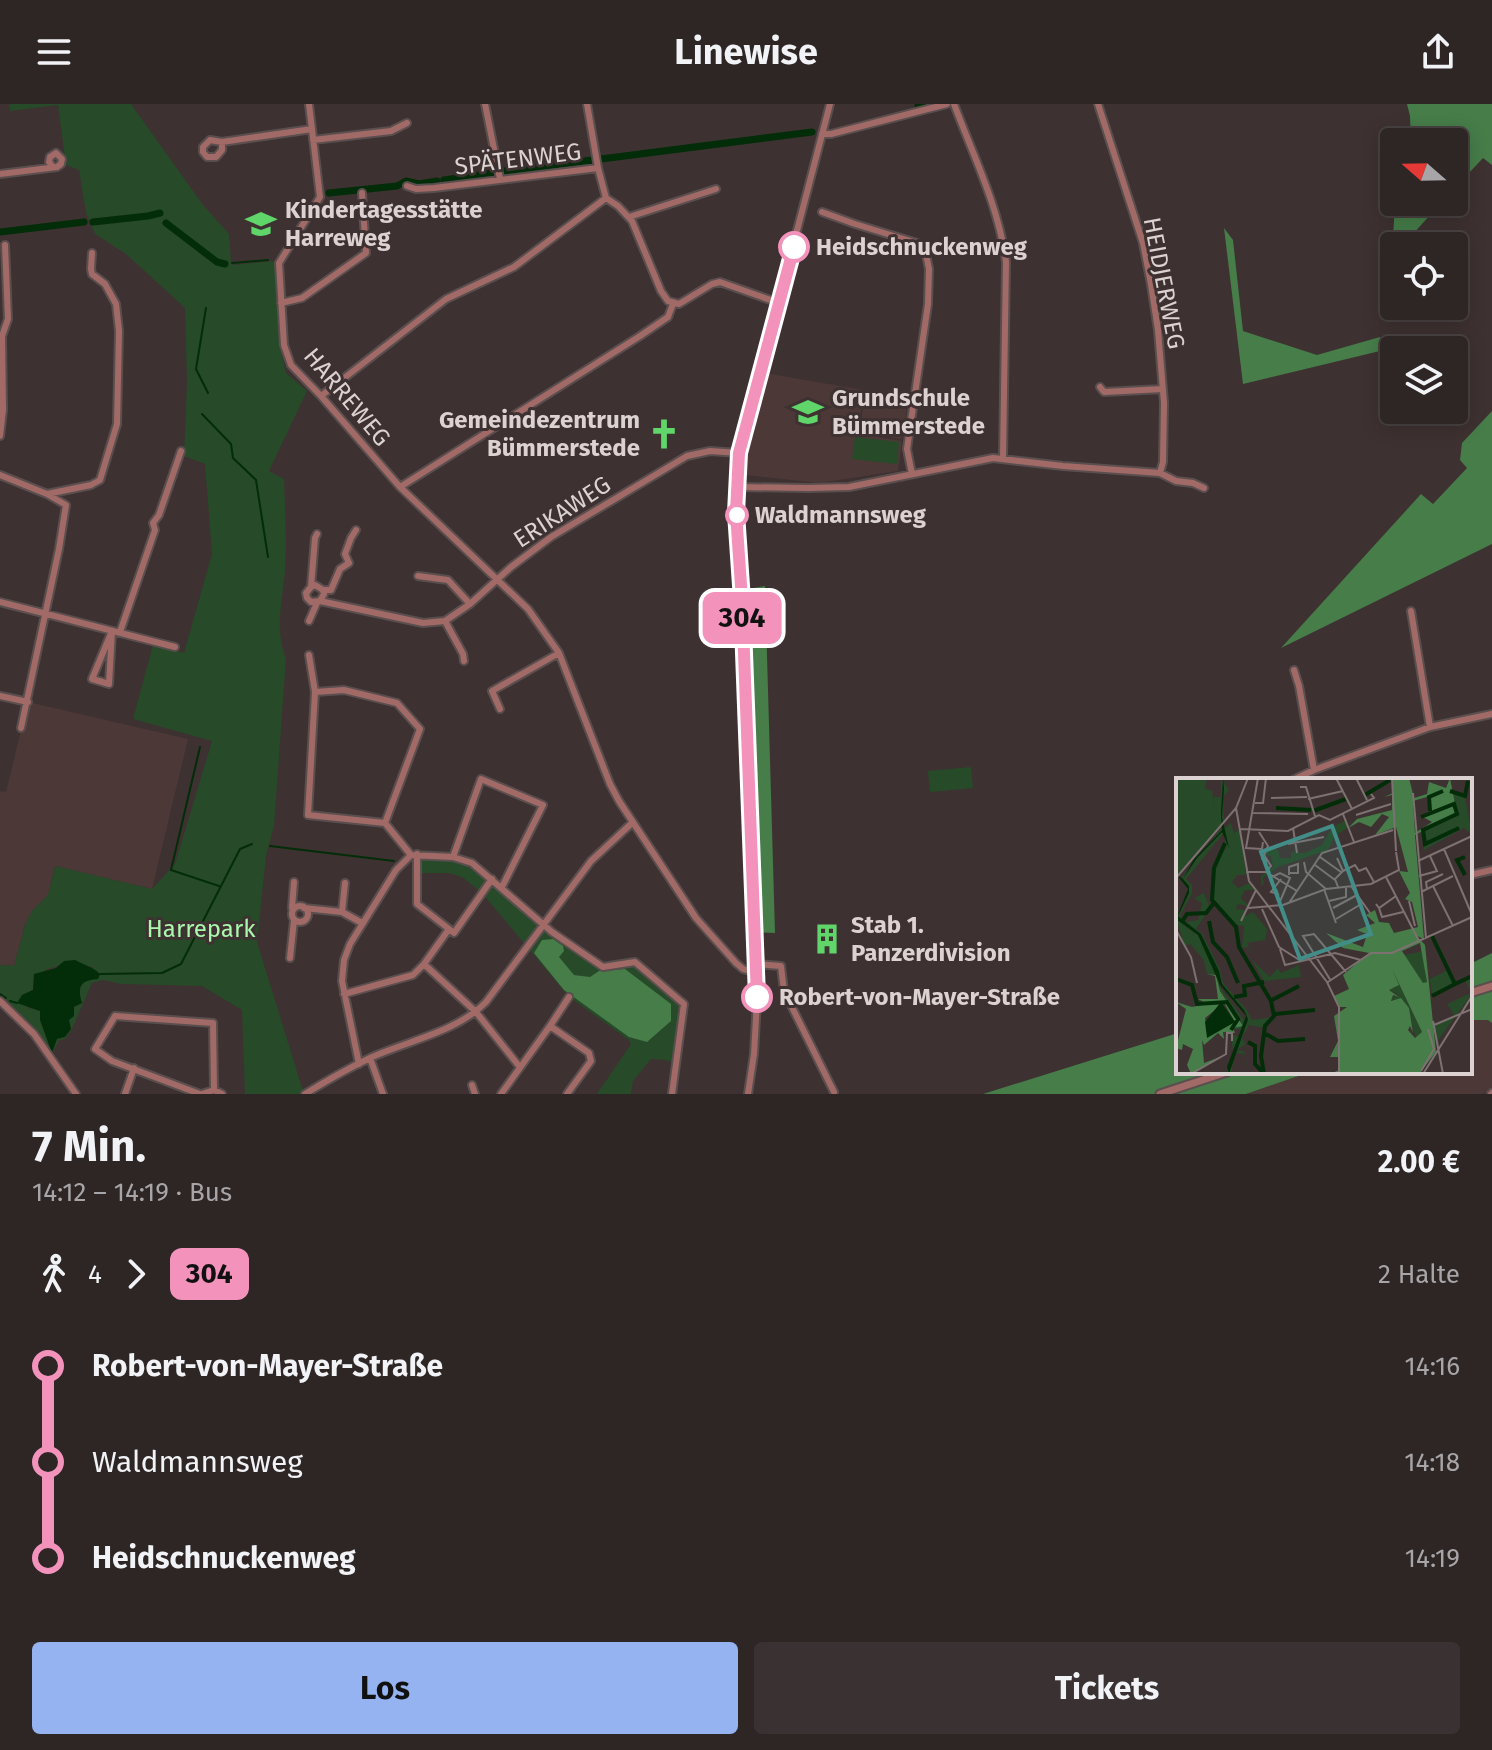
<!DOCTYPE html>
<html lang="de">
<meta charset="utf-8">
<style>
:root{--surface:#2e2525;--page:#3a3132;--text:#f1f3f6;--muted:#a7a5a7;--line:#494242;--accent:#95b2f1}
body{margin:0;font-family:"Fira Sans",sans-serif;background:var(--page);color:var(--text);height:100vh;display:flex;flex-direction:column;font-size:30px;white-space:nowrap}
*{box-sizing:border-box;margin:0}
p{font-size:26px;color:var(--muted)}
.icon{flex:none;width:44px;height:44px;fill:none;stroke:currentColor;stroke-width:2;stroke-linecap:round;stroke-linejoin:round}
.map{position:relative;height:990px;overflow:hidden}
.panel{display:flex;flex-direction:column;background:var(--surface);flex:1}
.panel>*{flex:none}
.badge{padding:0 16px;border-radius:12px;font-size:28px;line-height:52px}
.needle{width:52px;rotate:290deg}
.tools{position:absolute;left:1380px;top:24px;display:grid;gap:16px}
.tools a{display:grid;place-items:center;width:88px;height:88px;border-radius:8px;background:var(--surface);box-shadow:0 4px 20px #0003,0 0 0 2px var(--line);font-size:40px}
.map>.badge{position:absolute;translate:-50% -50%;box-shadow:0 0 0 4px #fff}
.legs{display:flex;align-items:center;gap:12px;height:88px;padding:0 32px;font-size:26px}
.legs p{margin-inline-start:auto}
.overview{display:flex;align-items:center;justify-content:space-between;height:136px;padding:0 32px}
h1{font-size:44px;font-weight:700;line-height:60px}
.primary-button{display:flex;gap:16px;margin-top:auto;padding:16px 32px}
.primary-button a{flex:1;height:92px;border-radius:8px;background:var(--accent);color:#111;font-size:32px;font-weight:700;line-height:92px;text-align:center}
.primary-button a+a{background:var(--page);color:var(--text)}
ul{padding:0 32px;list-style:none}
li{display:flex;align-items:center;gap:28px;height:96px;font-size:30px}
li i{display:grid;place-items:center;width:12px;height:100%;margin:0 10px;background:currentColor}
li i::after{content:'';width:20px;height:20px;margin:-10px;border:6px solid;border-radius:50%;background:var(--surface)}
li p{margin-inline-start:auto}
li:first-child i{background:linear-gradient(#0000 50%,currentColor 0)}
li:last-child i{background:linear-gradient(currentColor 50%,#0000 0)}
header{display:flex;justify-content:space-between;align-items:center;height:104px;padding:0 32px;background:var(--surface);font-size:36px;font-weight:700}
.map>svg:first-child{display:block}
.built{fill:#4c3837}
.green{fill:#274a29;fill-rule:evenodd}
.forest{fill:#467d49}
.water{fill:#022d08}
.lines{fill:none;stroke-linecap:round;stroke-linejoin:round}
.stream{stroke:#022d08;stroke-width:2}
.canal{stroke:#022d08;stroke-width:7}
.minor-casing{stroke:#5a4e4e;stroke-width:10}
.tertiary-casing{stroke:#5a4e4e;stroke-width:11}
.minor{stroke:#a16a67;stroke-width:6}
.tertiary{stroke:#a16a67;stroke-width:7}
.line-1-casing{stroke:#fff;stroke-width:18}
.line-1{stroke:#f393bc;stroke-width:12}
.stop-1-dot{fill:#fff;stroke:#f393bc;stroke-width:4}
.labels{text-anchor:middle;stroke-width:6;stroke-linejoin:round;paint-order:stroke}
.street-label{font-size:24px;fill:#dbd2d1;stroke:#3e3131}
.poi-label{font-size:24px;font-weight:bold;fill:#dbd2d1;stroke:#3e3131;text-anchor:start}
.stop-label{font-size:24px;font-weight:bold;fill:#dbd2d1;stroke:#3e3131;text-anchor:start}
.park-label{font-size:24px;fill:#a9f8ac;stroke:#3e3131}
.inset-river{fill:none;stroke:#022d08;stroke-width:4}
.inset-road{fill:none;stroke:#7d7171;stroke-width:2}
.view{fill:#428d87;fill-opacity:0.15;stroke:#428d87;stroke-width:4}
.inset-edge{fill:none;stroke:#dbd2d1;stroke-width:4}
</style>
<header><svg class="icon" aria-label="menu" viewBox="0 0 24 24"><path d="M4 6h16M4 12h16M4 18h16"/></svg>Linewise<svg class="icon" aria-label="share" viewBox="0 0 24 24"><path d="M12 15V3M7 8l5-5 5 5M5 13v7h14v-7"/></svg></header>
<div class="map">
<svg width="1492" height="990" viewBox="0 0 1492 990">
<rect width="100%" height="100%" fill="#3e3131"/>
<path class="built" d="M765,269L863,286L858,330L902,337L898,367L819,379L745,371V347Z
M866,286L909,291L902,335L859,329Z
M28,598L188,635L152,785L55,762L48,791L32,807L25,821L14,862L0,861V687L6,688Z
M1470,916H1488L1492,919V986L1482,990H1246L1310,968H1470Z"/>
<path class="green" d="M9,0H131L203,101L229,130L231,157L233,161L275,157L280,243L286,269L307,287L269,367L284,375C285,405 287,436 285,465C283,495 274,525 286,554L274,722L266,752L257,838L304,990H245L242,906L202,882L121,880L103,876L92,879L72,925L65,935L59,936L52,950L34,923L0,890V861L14,862L25,821L32,807L48,791L55,762L152,785L175,760L212,637L133,615L153,541L184,549L212,450L205,360L184,352L187,278L185,204L126,150L95,130L86,109L79,66L66,61L58,1L10,7ZM75,856L86,862L93,863L89,875L81,880L69,916L57,934L54,943L49,942C46,929 40,919 40,906L28,904L22,891L33,886L45,866Z
M855,333L899,338L897,360L852,355Z
M971,663L973,684L930,688L928,667Z
M417,750L472,759L524,804L603,863L635,858L684,900L677,960L666,956L651,955L633,977L631,990H597L631,940L629,936L569,893L482,789L462,773L449,769H416Z"/>
<path class="forest" d="M1407,0H1492V61L1483,54L1454,85V38H1411L1410,12Z
M1395,98H1442L1402,142H1394V150L1392,153Z
M1224,124L1233,136L1243,227L1317,251L1380,233V247L1243,280Z
M1492,307V440L1281,544L1421,390L1433,400L1467,364L1460,356L1462,339Z
M765,482L775,829L754,828L741,486Z
M553,835L563,842L564,847L559,853L574,871L590,873L599,867L625,865L671,900V917L647,938L629,933L564,886L534,849L542,836Z
M1492,849V919L1488,916H1470V860Z
M1178,929V968H1310L1246,990H983Z"/>
<path class="water" d="M75,856C84,861 93,863 100,870L98,875C80,876 77,883 82,899L74,903V912L69,916L71,925L65,933L57,935L52,949L40,916V907L17,899L22,891L33,886L34,870L56,864L64,857Z"/>
<g class="lines">
<path class="stream" d="M232,159L268,156
M206,204L196,265L208,289
M202,310L231,340L233,354L256,376L268,453
M200,643L171,766L219,782
M270,742L394,757
M100,870L162,869L181,860L240,745L252,740
M0,890L6,894
M10,897L17,899
M52,949L80,990"/>
<path class="canal" d="M918,2L925,0
M601,55L812,28
M503,67L593,56
M444,76L492,69
M329,89L397,82L406,77L419,80L437,77
M93,118L148,112L160,109
M166,119L217,158L225,160
M0,128L84,118"/>
<g class="minor-casing">
<path id="minor" d="M309,0L320,93L279,159L284,241L291,261L321,292L400,383L528,505L559,549L610,680L619,697L696,814L736,859L743,865L756,869
M485,0L500,75
M587,0L598,64
M954,0C973,51 999,103 1006,158L1003,354
M1098,0L1143,139L1151,180L1158,226L1164,299L1163,358L1160,369
M822,30H831L947,0
M313,36L391,27L407,19
M222,38V46L216,53H207L203,48V43L210,36L222,38L312,25
M0,70L57,63L61,60L62,55L56,49L50,53L49,58L53,63
M407,82L416,85L434,84L598,64L606,94L618,102L632,117L661,187L668,197L679,200L712,180L720,178L779,199
M822,108L855,120L917,139L925,145L929,165L928,200L907,345L912,370
M629,113L716,85
M281,199L302,194L366,149L362,89
M1100,283L1104,288L1163,285
M321,292L446,195L514,163L606,94
M0,332L3,306L2,232L8,215L5,141
M0,371L47,390L66,401L59,445L21,624
M400,383L640,232L668,213L673,200
M736,383L808,384L849,383L993,354L1063,362L1160,369L1176,377L1193,379L1204,384
M47,390L91,381L100,376L117,320L119,227L116,200L105,180L92,170L91,165L92,149
M418,472L448,476L470,500
M311,483L315,481L323,486L324,490L320,497L311,498L307,494L306,489L311,483L315,434L317,430
M323,486H331L340,465L349,459L345,450L351,434L356,426
M320,497L423,519L445,517L470,500L511,463L551,433L687,352L710,347L739,349
M0,498L175,543
M1411,507L1430,623
M309,517L317,499
M445,517L463,550L464,557
M112,527L109,580L92,575Z
M120,528L155,426L153,419L159,411L181,347
M309,551L315,588
M1294,566L1299,582L1314,666
M0,592L28,598
M500,605L492,587L559,549
M1293,676L1314,666L1430,623L1492,610
M385,719L420,625L397,599L344,586L315,588L308,711L385,719L411,751
M417,750V800L449,825
M453,753L481,675L543,701L502,783
M1470,771L1492,766
M292 810a8 8 0 1 1 16 0a8 8 0 1 1-16 0Z
M304,804L342,808L362,819
M294,805L292,804L294,778
M342,808L345,779
M290,854L294,816
M424,860L476,908L519,962
M756,860L781,862L784,887L834,988
M344,890L413,871L424,860L449,825L454,829L492,775
M0,897L34,930L76,990
M550,922L569,893
M370,954L383,990
M359,960L342,877L344,856L350,840L396,766L411,751L453,753L472,759L552,828L603,863L635,858L684,900L672,990
M472,981L475,990
M125,990L134,964
M200,990L112,957L95,945L115,912L213,919L214,986
M202,990L214,986L222,990
M305,990C326,977 347,965 370,954C407,937 457,928 486,898L591,757L633,718
M501,990L550,922L589,949L591,957L567,990
M748,990L754,950L757,896L736,383L739,349L830,0
M1491,990L1492,989"/>
</g>
<g class="tertiary-casing">
<path id="tertiary" d="M1470,889L1492,882
M1160,990L1227,968"/>
</g>
<use href="#minor" class="minor"/>
<use href="#tertiary" class="tertiary"/>
</g>
<g class="lines">
<g class="line-1-casing">
<path id="line-1" d="M757,893L742,496L736,409L739,349L794,143"/>
</g>
<use href="#line-1" class="line-1"/>
</g>
<defs>
<g id="school-bare" transform="scale(2.4)"><path d="M0-5L7-2L0 1L-7-2ZM-4 1L0 2.5L4 1V4Q0 6-4 4Z" fill="#60d56a" stroke="#3e3131" stroke-width="2.5" paint-order="stroke"/></g>
<g id="church-bare" transform="scale(2.4)"><path d="M-1.2-6h2.4v3.5h3.3v2.4h-3.3V6h-2.4V-.1h-3.3v-2.4h3.3Z" fill="#60d56a" stroke="#3e3131" stroke-width="2.5" paint-order="stroke"/></g>
<g id="building-bare" transform="scale(2.4)"><path d="M-4-6H4V6H1V3H-1V6H-4ZM-2.5-4.3h1.7v1.8h-1.7ZM.8-4.3h1.7v1.8H.8ZM-2.5-1h1.7V.8h-1.7ZM.8-1h1.7V.8H.8Z" fill="#60d56a" stroke="#3e3131" stroke-width="2.5" paint-order="stroke"/></g>
</defs>
<g fill-rule="evenodd">
<use href="#school-bare" x="261" y="120"/>
<use href="#school-bare" x="808" y="308"/>
<use href="#church-bare" x="664" y="330"/>
<use href="#building-bare" x="827" y="835"/>
</g>
<g class="stop-1-dot">
<circle cx="794" cy="143" r="14"/>
<circle cx="737" cy="411" r="10"/>
<circle cx="757" cy="893" r="14"/>
</g>
<g class="labels">
<g class="street-label">
<text transform="translate(518 55) rotate(-7)" y="8">SPÄTENWEG</text>
<text transform="translate(1164 179) rotate(79)" y="8">HEIDJERWEG</text>
<text transform="translate(347 293) rotate(50)" y="8">HARREWEG</text>
<text transform="translate(562 408) rotate(-33)" y="8">ERIKAWEG</text>
</g>
<g class="poi-label">
<text x="285" y="114">Kindertagesstätte<tspan x="285" dy="28">Harreweg</tspan></text>
<text x="832" y="302">Grundschule<tspan x="832" dy="28">Bümmerstede</tspan></text>
<text x="640" y="324" text-anchor="end">Gemeindezentrum<tspan x="640" dy="28">Bümmerstede</tspan></text>
<text x="851" y="829">Stab 1.<tspan x="851" dy="28">Panzerdivision</tspan></text>
</g>
<g class="stop-label">
<text x="816" y="151">Heidschnuckenweg</text>
<text x="755" y="419">Waldmannsweg</text>
<text x="779" y="901">Robert-von-Mayer-Straße</text>
</g>
<g class="park-label">
<text x="201" y="833">Harrepark</text>
</g>
</g>
<g transform="translate(1176 674)">
<rect width="296" height="296" fill="#3e3131"/>
<path d="M0,0H31L29,11L36,12L38,27V19H45V0L53,12L47,19L48,43L2,96ZM274,15L289,19L296,57L288,50L248,72V52L282,36ZM171,42L172,50L159,58L152,72L102,89L87,100L88,106L85,108V98L97,89L95,78L89,77L93,68L102,72L104,80H115V74L129,75L146,67L156,49ZM55,45L58,55L64,51L70,97H61L56,104L62,110L73,105L78,112H69L65,120L74,129L62,126L60,131L69,132V138L77,134L91,151L89,162L71,165L74,170L75,176L73,169L66,170L68,148L58,147L36,122L39,87L50,70L48,50ZM47,48V56L10,101L16,107V115L4,138L9,144L22,142L26,125L18,120L28,115L34,130L20,151L26,155L44,192L47,205L70,231L76,242L98,239L89,250L73,247L66,260L70,266L61,272L68,273L73,296L68,276L59,275L55,296L52,291L72,243L70,236L46,206L25,156L2,139L13,114L6,99ZM0,141L23,158L41,192L43,208L70,245L57,272L54,255L62,259L65,251H56L65,243L44,213L40,197L31,196L27,181L14,166L9,168ZM248,173L251,204L247,206L228,177ZM76,182L94,199L102,190L105,195L123,187L125,199L88,203ZM217,191L247,256L240,260L228,223L209,221L223,217L213,212V208L220,210L216,198L221,207ZM272,192L279,206L256,217L254,201ZM296,199V216L260,265L258,248L278,237L271,226L295,215L289,202Z" fill="#274a29"/>
<path d="M217,0H233L238,20L251,16L253,4L270,10L274,0L281,36L239,57L248,161L241,158L249,167L260,274L243,296H154L163,292L162,279H154L162,263L158,238L171,229H164L158,218L173,211L167,197L193,175L167,170L150,155L187,169L191,156L181,152L199,145L190,137L199,132L203,144L213,145L218,155L242,149L236,124L229,121L234,115L223,93L232,94L220,49L199,57L213,39L206,36L195,49L183,44L172,50L181,41L216,32V17L208,19L217,15ZM251,19L254,35L247,39L256,44L239,55L237,23ZM244,165L251,204L247,205L226,173ZM216,191L246,254L239,260L232,252L234,248L237,255L233,230L225,220L215,223L217,217L223,219L213,212L223,207ZM31,196L40,197L44,213L67,248L57,250L59,255L47,254L48,261L42,255L28,267L26,262L28,285L49,277L15,296L11,287L17,271L7,266L6,272L0,270L10,231L0,224L16,229L31,226L22,221H42L39,198ZM48,225L59,244L32,257L29,240Z" fill="#467d49" fill-rule="evenodd"/>
<path d="M47,0L48,10L46,39L53,70L46,54L21,80L7,101L13,108V115L2,138L25,156L43,193L46,206L68,232L72,241L53,296L51,289L70,238L44,207L22,157L0,141L12,111L0,96L7,101L18,81L46,52L45,35ZM45,224L59,244L31,260L29,244Z" fill="#022d08"/>
<path class="inset-river" d="M274,13L289,18L292,3M189,17L214,2M100,30L135,32M137,33L170,21M254,33L253,19L267,13M245,39L278,26L281,36L247,52L249,66L283,50M49,65L38,90L36,122L60,149L63,169L95,223L98,238L89,248L85,278L88,296M289,97L281,82L289,79M7,142L11,136L30,135L38,125M33,143L37,164L51,179L62,205M256,158L279,206L296,198M0,201L16,207L21,226L51,224L62,241L55,252M256,218L279,206M58,219L69,217L68,208L88,204M96,222L123,208M99,236L139,232M90,256L102,263L129,261M72,264L79,268V286L88,296"/>
<path class="inset-road" d="M82,0L70,70L86,71L87,64M160,0L176,31M180,0L191,22M216,0L220,73M124,9H130L139,38M237,15L250,160M95,20L131,19M132,21L167,13M79,25H87L90,0M60,30L73,103L151,204L163,229V296M77,35L132,36M167,36L178,64M180,37L215,26M117,50L121,75M64,51L112,53L143,37L154,42L198,20L195,16M83,54L92,68L86,82M112,66L148,59M268,71L296,137M144,79L165,94M161,80L167,93L159,101L162,109M242,83L296,58M128,84L130,94L150,111M139,87L159,102M167,93L179,87L183,93L190,90L198,104M70,94H90L121,113M90,94L95,88L90,80V89M113,97V89L122,86V95H114M243,98L261,93L254,78M96,99L104,95L114,100L102,128M210,99L243,163M0,100L60,30L72,0M175,108L194,135M257,108L277,148M100,111L102,116L95,114L105,101M148,111L160,145M251,111L250,104L267,96M245,114L277,98M153,123L170,119V110M233,123L239,148M113,125L146,75L217,52M200,126L203,130L220,118M72,130L107,127L150,111L195,106L223,92L220,74M157,130L181,117M203,130L206,139L227,134M86,131L103,169L125,183M160,141L187,125M65,143L80,112M0,152L15,179L21,205M104,171L109,187L159,175L185,182M155,203L127,158L138,156L170,194M152,204L195,175H216L296,139M257,243L267,296M258,247L296,231M245,293L258,271L252,251M15,296L50,276L51,255H56V263M247,296L296,218"/>
<path class="view" d="M156,48L195,156L124,181L85,74Z"/>
<rect width="296" height="296" class="inset-edge"/>
</g>
</svg>
<div class="tools">
<a><svg class="needle" viewBox="-14 -14 28 28"><path d="M0-13l5 13h-10z" fill="#e53935"/><path d="M0 13l5-13h-10z" fill="#a7a5a7"/></svg></a>
<a><svg class="icon" aria-label="locate" viewBox="0 0 24 24"><circle cx="12" cy="12" r="6"/><path d="M12 2v4M12 18v4M2 12h4M18 12h4"/></svg></a>
<a><svg class="icon" aria-label="layers" viewBox="0 0 24 24"><path d="M12 4l9 5-9 5-9-5zM3 14l9 5 9-5"/></svg></a>
</div>
<b class="badge" style="left:742px;top:514px;background:#f393bc;color:#111">304</b>
</div>
<section class="panel">
<div class="overview"><div><h1>7 Min.</h1><p>14:12 – 14:19 · Bus</p></div><b>2.00 €</b></div>
<div class="legs"><svg class="icon" aria-label="walk" viewBox="0 0 24 24"><circle cx="13" cy="4" r="2"/><path d="M13 8l-2 6 4 7M11 14l-3 7M7 12l3-4h3l4 4"/></svg>4<svg class="icon" aria-label="forward" viewBox="0 0 24 24"><path d="M9 5l7 7-7 7"/></svg><b class="badge" style="background:#f393bc;color:#111">304</b><p>2 Halte</p></div>
<ul>
<li><i style="color:#f393bc"></i><b>Robert-von-Mayer-Straße</b><p>14:16</p></li>
<li><i style="color:#f393bc"></i><span>Waldmannsweg</span><p>14:18</p></li>
<li><i style="color:#f393bc"></i><b>Heidschnuckenweg</b><p>14:19</p></li>
</ul>
<div class="primary-button"><a>Los</a><a>Tickets</a></div>
</section>
